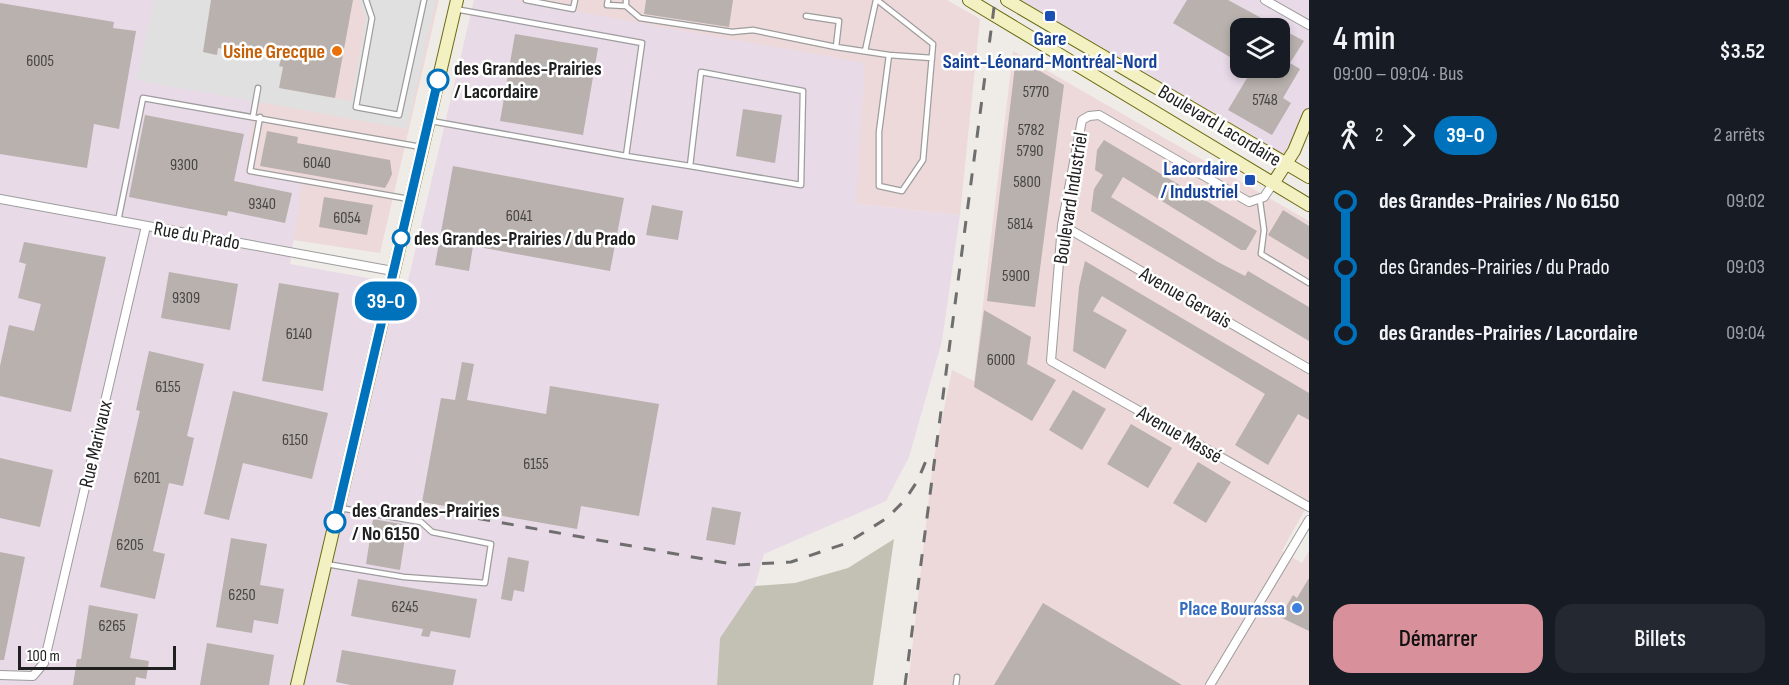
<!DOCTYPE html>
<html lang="fr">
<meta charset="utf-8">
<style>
:root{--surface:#171b24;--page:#242831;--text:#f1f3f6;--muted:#9ea1a6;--accent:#d8909a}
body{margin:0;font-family:"Sofia Sans Condensed",sans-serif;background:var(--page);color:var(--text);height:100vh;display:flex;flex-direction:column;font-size:22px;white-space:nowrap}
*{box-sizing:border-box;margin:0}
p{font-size:20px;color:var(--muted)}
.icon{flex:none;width:33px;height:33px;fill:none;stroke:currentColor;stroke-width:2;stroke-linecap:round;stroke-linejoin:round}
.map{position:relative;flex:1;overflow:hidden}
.details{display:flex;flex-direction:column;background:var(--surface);width:480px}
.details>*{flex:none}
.badge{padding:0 12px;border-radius:20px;font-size:21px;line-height:39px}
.tools{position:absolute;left:1230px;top:18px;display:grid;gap:12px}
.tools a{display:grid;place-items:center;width:60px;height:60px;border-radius:12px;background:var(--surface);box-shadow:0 3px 9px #0003;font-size:30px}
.scale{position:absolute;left:18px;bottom:15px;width:158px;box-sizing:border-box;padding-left:6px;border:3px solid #202020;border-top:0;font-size:16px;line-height:21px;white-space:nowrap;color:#202020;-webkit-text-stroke:4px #fff;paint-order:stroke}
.map>.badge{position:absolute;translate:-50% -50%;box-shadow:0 0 0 3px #fff}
.legs{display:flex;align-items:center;gap:9px;height:66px;padding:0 24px;font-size:20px}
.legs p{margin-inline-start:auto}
.head{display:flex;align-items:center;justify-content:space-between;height:102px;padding:0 24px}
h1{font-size:33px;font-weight:600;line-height:45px}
.button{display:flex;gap:12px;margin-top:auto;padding:12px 24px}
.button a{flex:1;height:69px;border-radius:18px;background:var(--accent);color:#111;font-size:24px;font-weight:600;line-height:69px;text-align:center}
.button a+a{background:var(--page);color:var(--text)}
ul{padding:0 24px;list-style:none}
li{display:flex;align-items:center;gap:21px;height:66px;font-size:22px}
li i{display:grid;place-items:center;width:9px;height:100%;margin:0 8px;background:currentColor}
li i::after{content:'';width:15px;height:15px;margin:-8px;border:4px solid;border-radius:50%;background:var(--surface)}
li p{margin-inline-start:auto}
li:first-child i{background:linear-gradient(#0000 50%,currentColor 0)}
li:last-child i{background:linear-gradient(currentColor 50%,#0000 0)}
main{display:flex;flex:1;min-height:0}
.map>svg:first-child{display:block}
.commercial{fill:#eed9da}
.industrial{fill:#e8dae7;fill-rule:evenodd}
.construction{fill:#c3c1b4}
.parking{fill:#e0e0e0}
.building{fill:#b8b1ad}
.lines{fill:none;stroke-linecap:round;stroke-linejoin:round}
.lane-casing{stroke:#9d9d9d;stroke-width:7}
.street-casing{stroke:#9d9d9d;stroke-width:10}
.secondary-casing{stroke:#6c6c11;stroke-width:14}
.lane{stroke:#fff;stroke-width:4.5}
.street{stroke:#fff;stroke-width:8}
.secondary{stroke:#f3f0c2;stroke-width:12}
.rail{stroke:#6e6e6e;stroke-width:3;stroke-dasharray:12 12;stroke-linecap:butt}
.line-1-casing{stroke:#fff;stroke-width:14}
.line-1{stroke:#0072bc;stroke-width:9}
.transit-dot{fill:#1a4fb4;stroke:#fff;stroke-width:2}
.food-dot{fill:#e8710a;stroke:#fff;stroke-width:2}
.stop-1-dot{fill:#fff;stroke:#0072bc;stroke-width:3}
.shop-dot{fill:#3f7fe0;stroke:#fff;stroke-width:2}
.labels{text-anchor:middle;stroke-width:5;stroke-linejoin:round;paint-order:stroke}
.number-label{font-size:16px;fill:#464443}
.transit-label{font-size:20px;font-weight:bold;fill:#164399;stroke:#fff}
.food-label{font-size:20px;font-weight:bold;fill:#c56008;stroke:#fff;text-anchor:end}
.stop-label{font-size:20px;font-weight:bold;fill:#202020;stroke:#fff;text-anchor:start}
.street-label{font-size:20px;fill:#202020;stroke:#fff}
.shop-label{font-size:20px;font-weight:bold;fill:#366cbe;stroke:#fff;text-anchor:end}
</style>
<main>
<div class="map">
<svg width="1309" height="685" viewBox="0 0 1309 685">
<rect width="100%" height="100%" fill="#efece7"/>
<path class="commercial" d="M154,0H439L380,253L293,240L301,184L245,173L136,80Z
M512,0H947L980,19L960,215L856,204Z
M1013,51L1309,221V502L1282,551L1302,563L1309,551V685H908L933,462L952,370L974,381Z"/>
<path class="industrial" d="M0,0H154L137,80L255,102L245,173L302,184L290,264L407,285L474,0H512L865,63L856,204L960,215L942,341L909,457L886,501L764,554L755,586L720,638L717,685H0Z
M1017,0H1309V114L1286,164ZM1240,28H1280V68H1240Z"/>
<path class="construction" d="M894,539L873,685H717L720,638L755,586L795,583L848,568Z"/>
<path class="parking" d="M154,0H211L203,52L217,54L218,48L281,59L279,66L283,67L279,88L351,101L366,17L359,0H436L407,129L136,80Z"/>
<path class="building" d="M211,0H353L335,98L279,88L283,67L279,66L281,59L218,48L217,55L203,52Z
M646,0H733L729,27L644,14Z
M1187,0H1228L1304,41L1290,63L1300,69L1283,98L1291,103L1272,135L1228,110L1253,68H1280V28H1240V63L1173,23Z
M0,3L114,22L113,28L136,31L119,129L94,124L87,168L0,154Z
M515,34L598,48L583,135L500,121Z
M1016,57L1064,85L1035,307L987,301Z
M743,109L782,115L775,163L736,156Z
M145,115L244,134L234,181L292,193L285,223L228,211L227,216L129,197Z
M267,131L298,137L297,143L390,160L392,174L389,181L385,188L260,166Z
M1104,140L1257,231L1246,250H1241L1123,177L1111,197L1218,262L1245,276L1248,271L1309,307V341L1091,211L1094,189L1103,175L1095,170L1097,150Z
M453,166L624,198L610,271L473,246L469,271L435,265Z
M324,197L373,205L367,235L319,227Z
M652,205L683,211L678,240L646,235Z
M1283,210L1309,226V260L1268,235Z
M24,242L106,257L71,412L0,396V366L9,325L34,331L41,304L18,298L26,264L19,262Z
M1085,261L1309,393V420L1298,414L1268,465L1235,445L1265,394L1102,296L1093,311L1127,330L1105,369L1073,351L1079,287Z
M169,272L238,284L230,330L161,318Z
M279,283L339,293L323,391L262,381Z
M984,310L1031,337L1027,364L1056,380L1032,421L974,387Z
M149,351L204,364L187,436L194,438L183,486L169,483L153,551L165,554L155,599L100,587L140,411L136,410Z
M462,362L474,364L467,400L546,414L550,386L659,404L639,516L581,506L577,529L422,502L441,398L455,400Z
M1073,390L1106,409L1082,450L1049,430Z
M233,391L328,413L312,479L243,463L229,520L204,514Z
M1131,424L1172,448L1148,488L1107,464Z
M0,458L53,470L40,527L0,518Z
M1198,462L1231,482L1206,523L1173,503Z
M712,507L741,512L735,545L706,540Z
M373,519L407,525L400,570L366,564Z
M231,538L267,544L260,585L284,589L278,624L254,620L252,633L216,627Z
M0,552L25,557L4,660H0Z
M508,557L529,561L524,592L514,590L512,601L501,599Z
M1309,578V631L1280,617L1293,595L1297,598Z
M358,579L477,599L470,638L431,631L429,637L421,636L423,629L351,616Z
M1043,603L1182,685H994Z
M89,605L138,614L130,658L149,661L146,679L136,677L135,685H73L77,659H81Z
M207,643L274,655L269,685H200Z
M342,650L456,670L453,685H351L336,682Z"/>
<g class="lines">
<g class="lane-casing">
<path id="lane" d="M366,0L372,18L356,107L399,115L424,0
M526,0L573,9L575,0
M608,0L607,5L626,6
M626,0V6L640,18L732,32L753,30L836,47L839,21L806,16
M836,47L889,55L879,132V186L902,191L923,160L933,44L877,0
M865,51L876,0
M889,55L932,58
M253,116L258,88
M260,117L250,171L409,199
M431,121L626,156L642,43L455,9
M626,156L690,166L701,72L803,91L801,185L690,166
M1260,201L1264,230L1261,254L1309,283
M118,221L143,98L421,147
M326,564L404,577L485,583L491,544L432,532L421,522L340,508
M956,685L957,677"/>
</g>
<g class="street-casing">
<path id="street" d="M1265,0L1309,25
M1274,182L1264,197L1249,202L1099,115L1089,116L1082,120L1062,225L1051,361L1309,507
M0,199L393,271
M1062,225L1309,369
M0,675L33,676L44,663L146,226
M1210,685L1309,520"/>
</g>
<g class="secondary-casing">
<path id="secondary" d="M969,0L1309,205
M1007,0L1309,177
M1274,182L1294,151L1309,115
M297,685L457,0"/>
</g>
<use href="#lane" class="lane"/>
<use href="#street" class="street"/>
<use href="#secondary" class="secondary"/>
<path class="rail" d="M431,510L737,565L791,562L847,543L887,518L905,500L918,480L930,451
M905,685L995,0"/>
</g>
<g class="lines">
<g class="line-1-casing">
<path id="line-1" d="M335,522L438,80"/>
</g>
<use href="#line-1" class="line-1"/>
</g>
<g class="transit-dot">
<rect x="1044" y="10" width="12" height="12" rx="3"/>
<rect x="1244" y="174" width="12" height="12" rx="3"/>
</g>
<circle class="food-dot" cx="337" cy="51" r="6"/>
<g class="stop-1-dot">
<circle cx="438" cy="80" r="10"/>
<circle cx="401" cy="238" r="8"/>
<circle cx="335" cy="522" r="10"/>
</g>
<circle class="shop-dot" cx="1297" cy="608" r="6"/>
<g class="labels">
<g class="number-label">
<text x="40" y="66">6005</text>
<text x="1036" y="97">5770</text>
<text x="1265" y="105">5748</text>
<text x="1031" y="135">5782</text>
<text x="1030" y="156">5790</text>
<text x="317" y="168">6040</text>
<text x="184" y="170">9300</text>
<text x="1027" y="187">5800</text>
<text x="262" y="209">9340</text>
<text x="519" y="221">6041</text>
<text x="347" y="223">6054</text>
<text x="1020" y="229">5814</text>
<text x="1016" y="281">5900</text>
<text x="186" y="303">9309</text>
<text x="299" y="339">6140</text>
<text x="1001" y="365">6000</text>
<text x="168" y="392">6155</text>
<text x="295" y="445">6150</text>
<text x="536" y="469">6155</text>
<text x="147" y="483">6201</text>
<text x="130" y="550">6205</text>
<text x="242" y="600">6250</text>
<text x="405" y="612">6245</text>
<text x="112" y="631">6265</text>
</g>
<g class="transit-label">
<text x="1050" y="45">Gare<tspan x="1050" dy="23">Saint-Léonard-Montréal-Nord</tspan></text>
<text x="1238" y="175" text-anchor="end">Lacordaire<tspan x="1238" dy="23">/ Industriel</tspan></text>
</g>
<g class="food-label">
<text x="325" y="58">Usine Grecque</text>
</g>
<g class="stop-label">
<text x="454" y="75">des Grandes-Prairies<tspan x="454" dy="23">/ Lacordaire</tspan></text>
<text x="414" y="245">des Grandes-Prairies / du Prado</text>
<text x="352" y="517">des Grandes-Prairies<tspan x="352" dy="23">/ No 6150</tspan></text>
</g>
<g class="street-label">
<text transform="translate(1220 125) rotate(31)" y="7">Boulevard Lacordaire</text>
<text transform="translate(1070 198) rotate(-81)" y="7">Boulevard Industriel</text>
<text transform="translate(197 235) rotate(10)" y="7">Rue du Prado</text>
<text transform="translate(1186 297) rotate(30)" y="7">Avenue Gervais</text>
<text transform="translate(1180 434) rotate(30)" y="7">Avenue Massé</text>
<text transform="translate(95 444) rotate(-77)" y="7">Rue Marivaux</text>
</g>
<g class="shop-label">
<text x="1285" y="615">Place Bourassa</text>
</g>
</g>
</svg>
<div class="tools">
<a><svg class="icon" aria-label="layers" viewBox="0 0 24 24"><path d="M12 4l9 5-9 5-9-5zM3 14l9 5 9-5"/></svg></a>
</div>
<div class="scale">100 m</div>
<b class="badge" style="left:386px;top:301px;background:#0072bc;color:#fff">39-O</b>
</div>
<section class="details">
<div class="head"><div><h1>4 min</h1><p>09:00 – 09:04 · Bus</p></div><b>$3.52</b></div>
<div class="legs"><svg class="icon" aria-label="walk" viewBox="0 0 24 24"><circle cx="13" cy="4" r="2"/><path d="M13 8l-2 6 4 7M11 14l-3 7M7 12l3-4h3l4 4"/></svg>2<svg class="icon" aria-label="forward" viewBox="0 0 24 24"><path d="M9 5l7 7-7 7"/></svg><b class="badge" style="background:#0072bc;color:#fff">39-O</b><p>2 arrêts</p></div>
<ul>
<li><i style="color:#0072bc"></i><b>des Grandes-Prairies / No 6150</b><p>09:02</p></li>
<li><i style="color:#0072bc"></i><span>des Grandes-Prairies / du Prado</span><p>09:03</p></li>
<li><i style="color:#0072bc"></i><b>des Grandes-Prairies / Lacordaire</b><p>09:04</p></li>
</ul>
<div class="button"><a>Démarrer</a><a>Billets</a></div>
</section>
</main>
